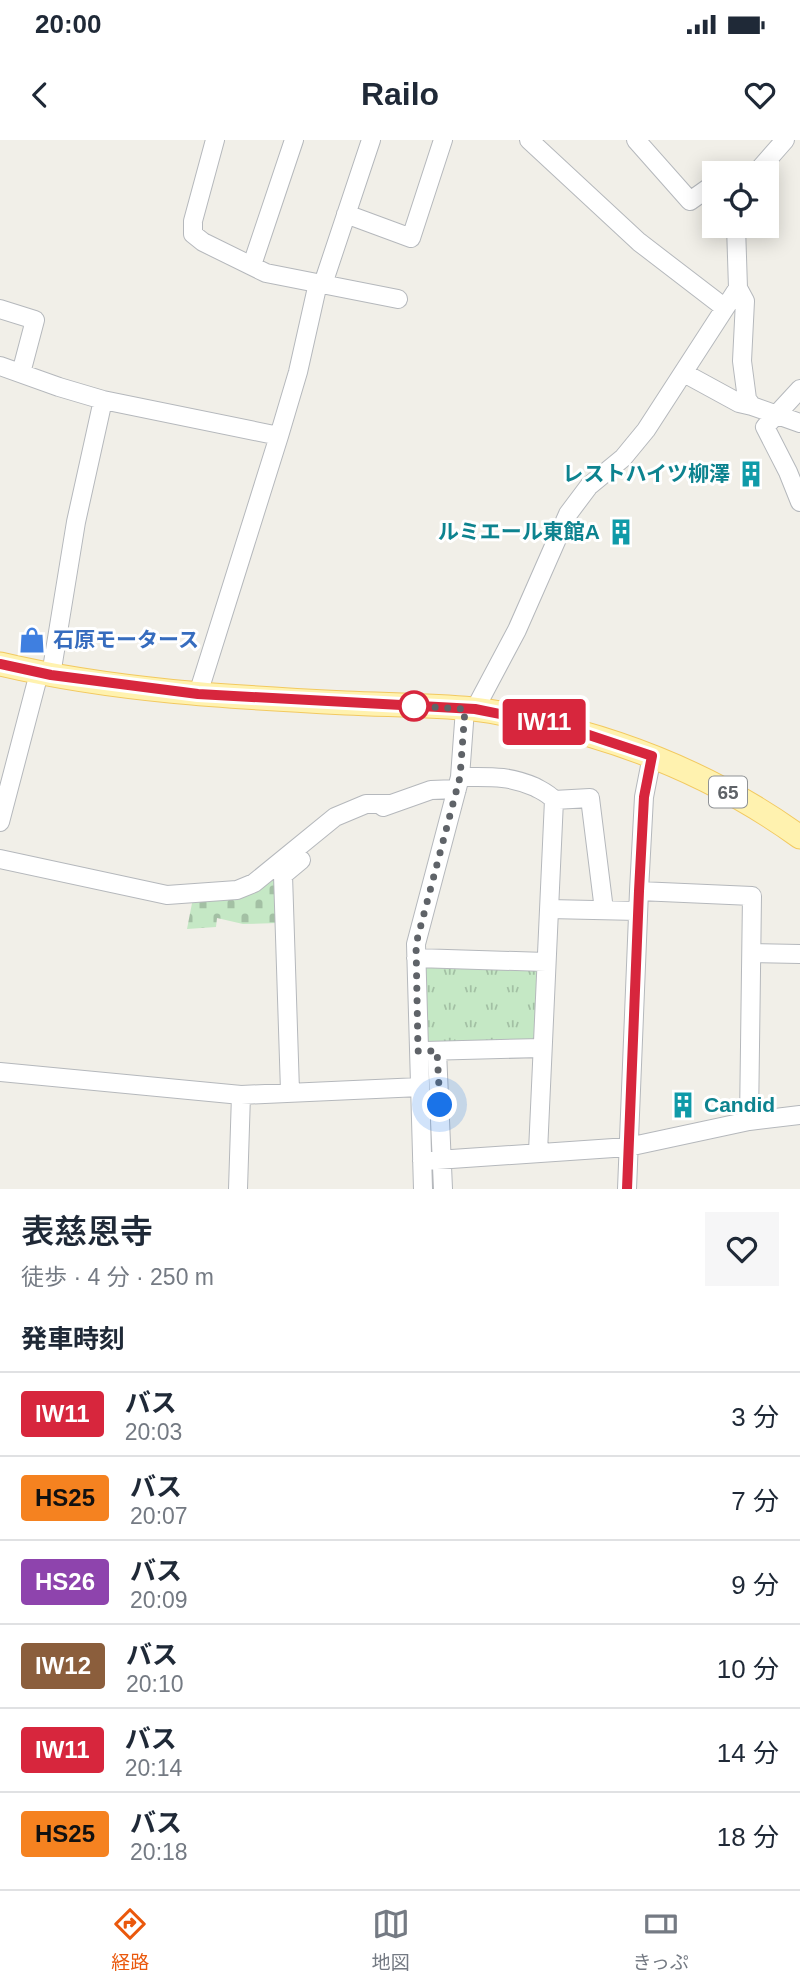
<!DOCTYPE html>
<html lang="ja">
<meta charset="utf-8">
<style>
:root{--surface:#fff;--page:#f6f6f7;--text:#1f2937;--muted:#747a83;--line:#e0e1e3;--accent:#ea580c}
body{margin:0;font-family:Helvetica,"Noto Sans JP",sans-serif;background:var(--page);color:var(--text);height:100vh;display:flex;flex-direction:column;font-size:26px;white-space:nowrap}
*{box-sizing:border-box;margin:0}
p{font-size:23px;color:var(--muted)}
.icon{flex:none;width:38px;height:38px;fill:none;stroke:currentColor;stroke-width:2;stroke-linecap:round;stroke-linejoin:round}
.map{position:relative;height:1049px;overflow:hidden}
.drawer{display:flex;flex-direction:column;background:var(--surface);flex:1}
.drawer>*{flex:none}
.badge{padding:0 14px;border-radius:5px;font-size:24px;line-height:46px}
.controls{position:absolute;left:702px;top:21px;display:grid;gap:14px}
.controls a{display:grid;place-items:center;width:77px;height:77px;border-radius:0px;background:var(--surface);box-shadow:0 4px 18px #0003;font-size:35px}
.you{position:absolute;width:35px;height:35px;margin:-18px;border:5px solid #fff;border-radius:50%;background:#1a73e8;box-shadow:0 0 0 10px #1a73e833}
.map>.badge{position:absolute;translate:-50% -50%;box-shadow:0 0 0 4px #fff}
h2{padding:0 21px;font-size:26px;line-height:63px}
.round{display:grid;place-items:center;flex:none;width:74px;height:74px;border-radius:0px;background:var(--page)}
.summary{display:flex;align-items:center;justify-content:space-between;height:119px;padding:0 21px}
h1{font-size:33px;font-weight:600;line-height:52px}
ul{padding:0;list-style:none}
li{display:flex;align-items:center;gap:21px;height:84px;padding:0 21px;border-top:2px solid var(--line)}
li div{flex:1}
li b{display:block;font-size:26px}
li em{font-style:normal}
li .badge{min-width:77px;font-weight:700;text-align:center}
.status{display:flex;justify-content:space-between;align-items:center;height:49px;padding:0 35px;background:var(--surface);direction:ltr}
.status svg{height:19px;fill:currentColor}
header{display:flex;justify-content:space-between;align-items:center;height:91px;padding:0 21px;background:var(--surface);font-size:32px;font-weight:600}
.tabs{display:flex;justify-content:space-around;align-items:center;height:98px;border-top:2px solid var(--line);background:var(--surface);font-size:19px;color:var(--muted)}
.tabs a{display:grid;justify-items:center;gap:4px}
.tabs .selected{color:var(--accent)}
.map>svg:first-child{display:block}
.grass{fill:url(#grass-tufts)}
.cemetery{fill:url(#cemetery-stones)}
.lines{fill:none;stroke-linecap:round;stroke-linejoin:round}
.minor-casing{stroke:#b5b8bc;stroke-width:20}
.major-casing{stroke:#f2c960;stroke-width:25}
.minor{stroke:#fff;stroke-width:18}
.major{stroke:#fff2af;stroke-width:23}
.line-casing{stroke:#fff;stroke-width:16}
.line{stroke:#d7263d;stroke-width:10}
.walk{stroke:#5f6368;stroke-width:7;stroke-dasharray:0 12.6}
.stop-dot{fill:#fff;stroke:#d7263d;stroke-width:3.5}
.labels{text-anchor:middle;stroke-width:6;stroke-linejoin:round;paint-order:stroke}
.shield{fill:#fff;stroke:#8f9295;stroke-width:2}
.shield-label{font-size:19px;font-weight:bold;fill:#5f6368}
.culture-label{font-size:21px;font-weight:bold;fill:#0d838f;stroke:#fff;text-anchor:end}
.shop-label{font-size:21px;font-weight:bold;fill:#366cbe;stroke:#fff;text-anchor:start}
</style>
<div class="status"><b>20:00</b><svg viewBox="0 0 49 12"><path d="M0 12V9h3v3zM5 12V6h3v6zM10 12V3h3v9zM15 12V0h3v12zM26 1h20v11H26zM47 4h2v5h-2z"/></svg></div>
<header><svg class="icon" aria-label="back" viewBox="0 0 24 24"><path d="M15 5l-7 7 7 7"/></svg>Railo<svg class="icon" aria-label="heart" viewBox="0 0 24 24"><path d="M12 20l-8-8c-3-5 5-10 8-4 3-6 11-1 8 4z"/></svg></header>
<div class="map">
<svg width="800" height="1049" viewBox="0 0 800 1049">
<defs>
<pattern id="grass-tufts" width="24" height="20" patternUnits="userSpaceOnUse" patternTransform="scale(1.75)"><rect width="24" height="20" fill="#c5e8c5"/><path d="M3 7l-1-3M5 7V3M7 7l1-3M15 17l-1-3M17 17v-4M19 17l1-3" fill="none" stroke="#a3c0a4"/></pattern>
<pattern id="cemetery-stones" width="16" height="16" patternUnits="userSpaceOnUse" patternTransform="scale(1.75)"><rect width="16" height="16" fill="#c5e8c5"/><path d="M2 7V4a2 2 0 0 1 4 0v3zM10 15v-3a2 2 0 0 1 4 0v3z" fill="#a3c0a4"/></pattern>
</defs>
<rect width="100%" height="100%" fill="#f1efe8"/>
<path class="grass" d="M426,824L535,827L539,831L534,904H425L422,831Z"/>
<path class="cemetery" d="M280,731L278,783L243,784L217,778L216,787L187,789L193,758Z"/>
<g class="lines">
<g class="minor-casing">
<path id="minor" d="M215,0L193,81V94L203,102L266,133L398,159
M529,0L639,102L725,168
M636,0L690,61L714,44
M756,33L785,0
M346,74L411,98L443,0
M736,86L738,148L745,161L742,221L747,259L752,266L800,283
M252,125L294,0
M323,144L371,0
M0,169L35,180L21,233
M0,226L59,247L103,260L279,296
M684,233L739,263L752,266
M800,249L765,287L788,332L800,362
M51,535L76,382L103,260
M198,554L279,296L298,232L318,143
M475,569L517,490L568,374L589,346L623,318L646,290L738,148
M460,637C490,637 507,635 535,647C542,651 548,653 554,660L590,658L604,770
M383,667L431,650L457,649
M0,682L39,533
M0,719L167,755L237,750L254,743L335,677L366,664H391
M639,751L752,756L749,981
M549,769L638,771
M752,813L800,814
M416,818L546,822
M425,911L542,908
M437,911L443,1049
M0,932L241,955L420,947
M290,951L283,735L301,720
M538,1012L554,660
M422,1021L628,1007L749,981L800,975
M238,1049L241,955
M423,1049L416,804L460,637L465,569
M627,1049L639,751L644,657L652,616"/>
</g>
<g class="major-casing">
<path id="major" d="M0,524C114,551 230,557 346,563C388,565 431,565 473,569C494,571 515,576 535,581C630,602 721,640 800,697"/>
</g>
<use href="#minor" class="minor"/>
<use href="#major" class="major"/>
</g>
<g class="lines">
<g class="line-casing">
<path id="line" d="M0,524L51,535L198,554L475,569L565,587L652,616L644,657L639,751L627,1049"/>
</g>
<use href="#line" class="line"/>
<path class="walk" d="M414,566H412L465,569L460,637L416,804L418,911H437L440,965"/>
</g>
<defs>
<g id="building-bare" transform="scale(2.1)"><path d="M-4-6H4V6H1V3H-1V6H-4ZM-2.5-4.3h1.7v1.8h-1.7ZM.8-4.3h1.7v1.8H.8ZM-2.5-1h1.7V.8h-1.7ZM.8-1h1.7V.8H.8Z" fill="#0f9aa8" stroke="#fff" stroke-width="2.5" paint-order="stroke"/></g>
<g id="shop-bare" transform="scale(2.1)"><path d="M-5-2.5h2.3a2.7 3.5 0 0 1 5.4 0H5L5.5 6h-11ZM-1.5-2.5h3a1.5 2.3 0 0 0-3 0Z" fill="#3f7fe0" stroke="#fff" stroke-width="2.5" paint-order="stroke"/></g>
</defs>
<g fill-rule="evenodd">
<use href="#building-bare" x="751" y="334"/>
<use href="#building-bare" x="621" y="392"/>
<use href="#shop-bare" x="32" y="500"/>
<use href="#building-bare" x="683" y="965"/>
</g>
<circle class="stop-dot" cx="414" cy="566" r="14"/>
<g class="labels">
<rect class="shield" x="709" y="636.5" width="38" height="31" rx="5"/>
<g class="shield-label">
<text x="728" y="659">65</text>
</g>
<g class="culture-label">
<text x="730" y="341">レストハイツ柳澤</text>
<text x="600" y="399">ルミエール東館A</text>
<text x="704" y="972" text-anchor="start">Candid</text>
</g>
<g class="shop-label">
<text x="53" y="507">石原モータース</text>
</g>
</g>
</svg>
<div class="controls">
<a><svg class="icon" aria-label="locate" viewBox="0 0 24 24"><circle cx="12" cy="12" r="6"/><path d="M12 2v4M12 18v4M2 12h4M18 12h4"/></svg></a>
</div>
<div class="you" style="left:440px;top:965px"></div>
<b class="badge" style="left:544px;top:582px;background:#d7263d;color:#fff">IW11</b>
</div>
<section class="drawer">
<div class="summary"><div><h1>表慈恩寺</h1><p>徒歩 · 4 分 · 250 m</p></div><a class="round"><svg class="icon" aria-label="heart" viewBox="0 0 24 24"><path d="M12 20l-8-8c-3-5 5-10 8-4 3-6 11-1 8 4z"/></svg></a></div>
<h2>発車時刻</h2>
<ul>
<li><span class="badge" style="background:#d7263d;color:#fff">IW11</span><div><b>バス</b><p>20:03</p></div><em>3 分</em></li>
<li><span class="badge" style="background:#f58220;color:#111">HS25</span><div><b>バス</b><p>20:07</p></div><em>7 分</em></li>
<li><span class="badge" style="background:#8e44ad;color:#fff">HS26</span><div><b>バス</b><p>20:09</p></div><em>9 分</em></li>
<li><span class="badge" style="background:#8b5e3c;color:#fff">IW12</span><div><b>バス</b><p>20:10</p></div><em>10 分</em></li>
<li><span class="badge" style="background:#d7263d;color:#fff">IW11</span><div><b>バス</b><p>20:14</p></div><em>14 分</em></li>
<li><span class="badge" style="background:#f58220;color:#111">HS25</span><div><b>バス</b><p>20:18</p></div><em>18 分</em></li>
</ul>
</section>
<nav class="tabs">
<a class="selected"><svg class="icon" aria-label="directions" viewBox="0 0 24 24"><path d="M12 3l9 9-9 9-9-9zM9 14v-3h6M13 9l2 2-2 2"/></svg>経路</a>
<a><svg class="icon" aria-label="map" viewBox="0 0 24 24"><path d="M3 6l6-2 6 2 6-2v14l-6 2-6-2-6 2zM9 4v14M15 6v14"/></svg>地図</a>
<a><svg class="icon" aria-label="tickets" viewBox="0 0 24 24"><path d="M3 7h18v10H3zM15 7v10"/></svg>きっぷ</a>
</nav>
